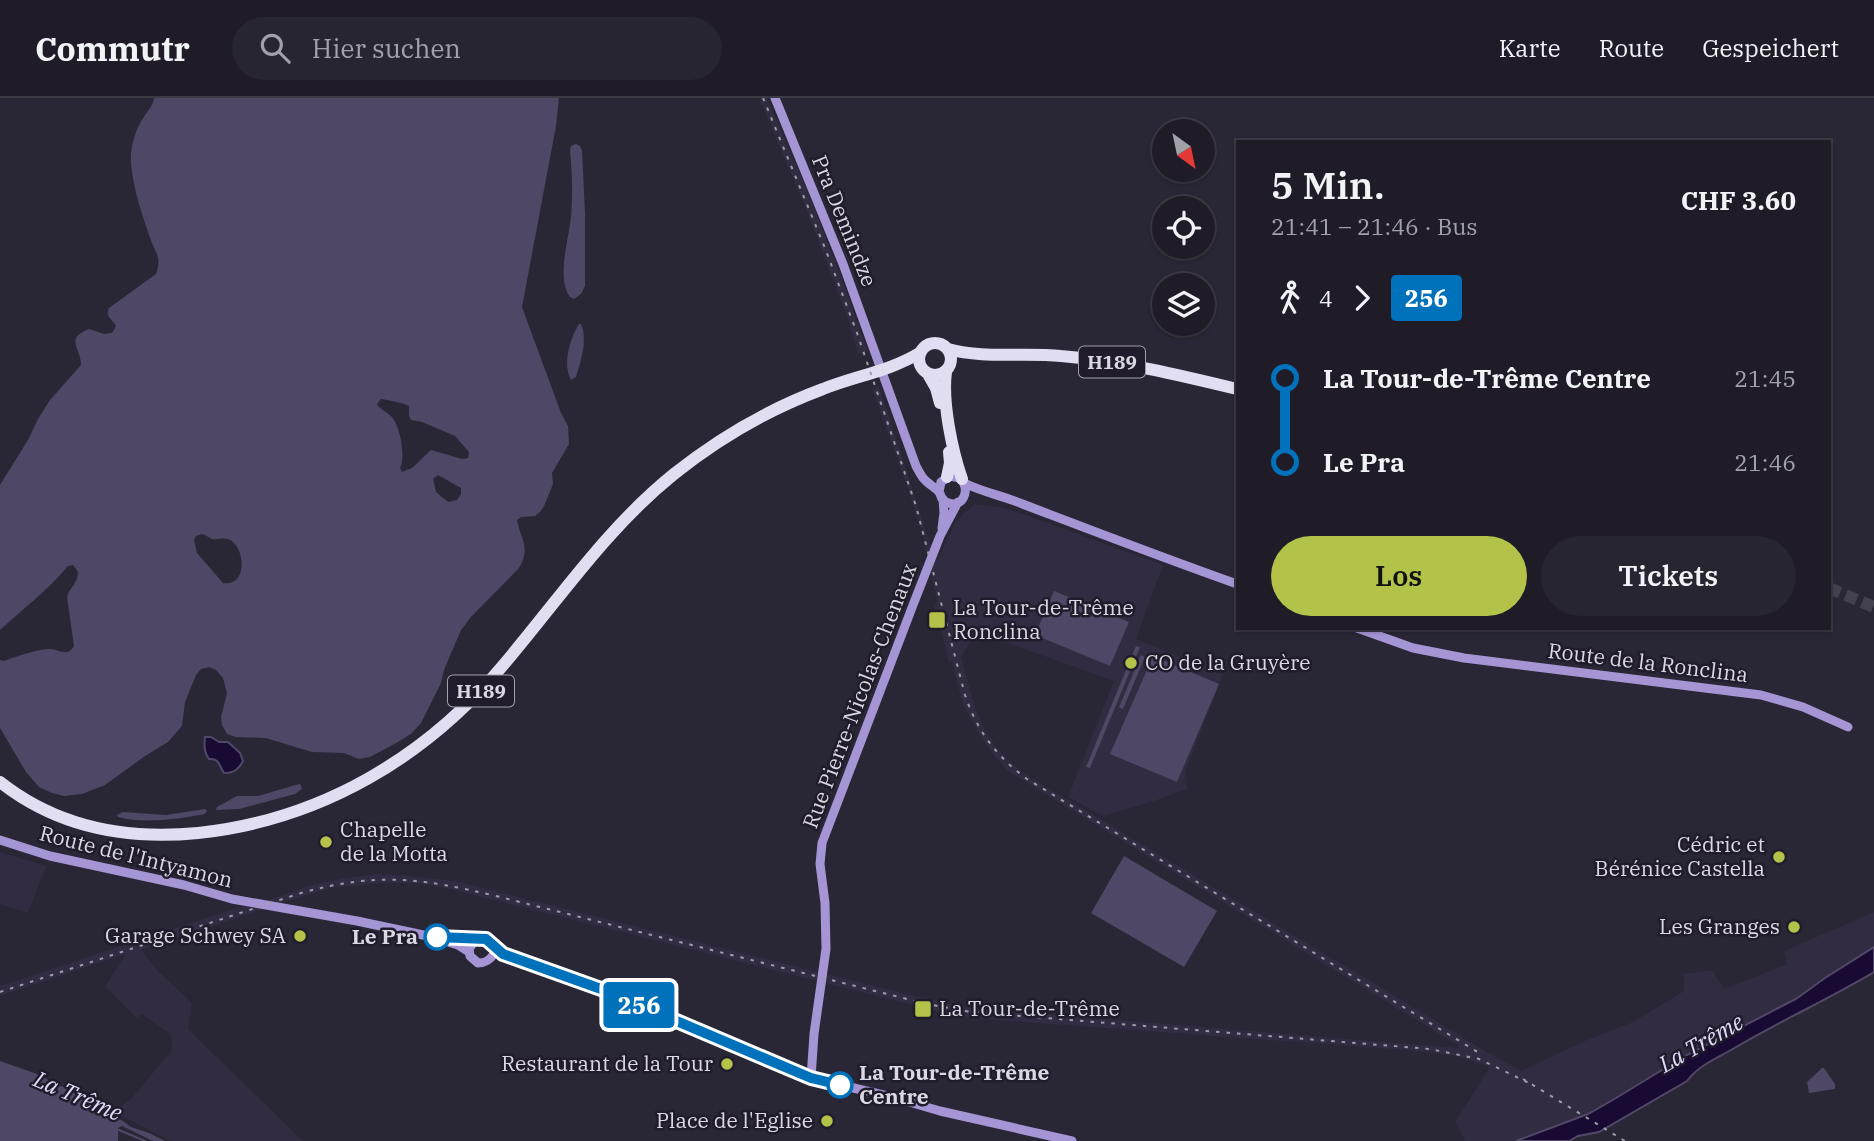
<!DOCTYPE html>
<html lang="de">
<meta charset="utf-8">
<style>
:root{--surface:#1f1c28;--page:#272530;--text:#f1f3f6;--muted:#a1a1a8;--line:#3c3a45;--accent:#b4c24a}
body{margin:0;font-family:"IBM Plex Serif",serif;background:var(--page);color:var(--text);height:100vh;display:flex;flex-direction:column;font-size:26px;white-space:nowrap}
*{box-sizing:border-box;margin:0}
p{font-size:23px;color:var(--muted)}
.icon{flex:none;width:38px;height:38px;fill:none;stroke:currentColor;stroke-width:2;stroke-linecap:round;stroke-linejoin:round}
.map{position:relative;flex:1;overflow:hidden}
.drawer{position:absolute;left:1236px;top:42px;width:595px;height:490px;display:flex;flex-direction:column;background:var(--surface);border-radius:0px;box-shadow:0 2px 5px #0004,0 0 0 2px var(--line)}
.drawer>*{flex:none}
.badge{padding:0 14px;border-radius:5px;font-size:24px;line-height:46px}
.needle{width:46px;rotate:147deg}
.tools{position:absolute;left:1152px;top:21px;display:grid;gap:14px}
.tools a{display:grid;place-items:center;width:63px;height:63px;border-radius:50%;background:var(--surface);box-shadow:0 2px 5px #0004,0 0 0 2px var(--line);font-size:35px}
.map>.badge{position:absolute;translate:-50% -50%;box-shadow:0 0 0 4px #fff}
.legs{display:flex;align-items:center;gap:10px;height:77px;padding:0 35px;font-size:23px}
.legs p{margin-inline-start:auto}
.headline{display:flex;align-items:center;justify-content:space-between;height:119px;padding:0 35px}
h1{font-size:38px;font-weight:600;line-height:52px}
.primary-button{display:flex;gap:14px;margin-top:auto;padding:14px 35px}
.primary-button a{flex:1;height:80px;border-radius:42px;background:var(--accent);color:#111;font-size:28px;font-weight:600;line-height:80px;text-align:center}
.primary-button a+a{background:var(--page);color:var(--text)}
ul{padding:0 35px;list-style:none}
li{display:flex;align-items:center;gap:24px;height:84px;font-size:26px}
li i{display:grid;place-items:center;width:10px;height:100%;margin:0 9px;background:currentColor}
li i::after{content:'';width:18px;height:18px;margin:-9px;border:5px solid;border-radius:50%;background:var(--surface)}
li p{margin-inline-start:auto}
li:first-child i{background:linear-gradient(#0000 50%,currentColor 0)}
li:last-child i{background:linear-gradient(currentColor 50%,#0000 0)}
header{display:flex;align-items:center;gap:42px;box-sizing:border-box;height:98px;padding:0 35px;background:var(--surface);border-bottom:2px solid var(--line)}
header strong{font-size:33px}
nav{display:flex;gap:38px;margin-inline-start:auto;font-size:24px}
.search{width:490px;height:63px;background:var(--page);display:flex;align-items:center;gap:18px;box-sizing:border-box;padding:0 24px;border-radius:38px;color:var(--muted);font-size:26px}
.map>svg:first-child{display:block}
.built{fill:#312c41}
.green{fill:#4e4765;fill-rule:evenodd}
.water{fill:#180a32;stroke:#524867;stroke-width:2}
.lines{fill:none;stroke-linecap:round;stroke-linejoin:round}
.stream{stroke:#524867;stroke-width:2}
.highway-tunnel{stroke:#44414f;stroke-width:12;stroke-dasharray:12 6;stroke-linecap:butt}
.secondary{stroke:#a595d4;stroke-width:9}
.highway{stroke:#e2def1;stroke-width:12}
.rail{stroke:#9f9ca8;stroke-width:2;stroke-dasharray:3.5 7;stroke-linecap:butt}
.line-1-casing{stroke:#fff;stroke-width:16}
.line-1{stroke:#0072bc;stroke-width:10}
.poi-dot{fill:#b4c24a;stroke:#201c2b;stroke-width:2.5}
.stop-1-dot{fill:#fff;stroke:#0072bc;stroke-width:3.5}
.labels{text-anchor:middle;stroke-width:5;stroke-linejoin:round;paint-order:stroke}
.shield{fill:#201c2b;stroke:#a2a0ab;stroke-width:2}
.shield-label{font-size:19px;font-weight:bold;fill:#dad8e2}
.street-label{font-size:21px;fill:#dad8e2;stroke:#201c2b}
.poi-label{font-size:21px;fill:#dad8e2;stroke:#201c2b;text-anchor:end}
.stop-label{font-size:21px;font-weight:bold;fill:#dad8e2;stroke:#201c2b;text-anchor:end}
.water-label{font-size:23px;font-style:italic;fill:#e1dbfa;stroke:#201c2b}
</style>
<header>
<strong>Commutr</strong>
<div class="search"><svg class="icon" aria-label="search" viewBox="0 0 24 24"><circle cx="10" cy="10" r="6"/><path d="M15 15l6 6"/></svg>Hier suchen</div>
<nav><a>Karte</a><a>Route</a><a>Gespeichert</a></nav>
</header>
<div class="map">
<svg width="1874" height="1043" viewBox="0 0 1874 1043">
<rect width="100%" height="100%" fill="#292635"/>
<path class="built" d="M759,0H767L810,99L841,178L868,254L858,256L847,218L807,113Z
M879,288L936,464L956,424L965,414L975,406L999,409L1020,415L1163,467L1136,541L1223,576L1186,672L1187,691L1154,703L1103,718L1068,699L1114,583L977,534L961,559L974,606L984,630L997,651L1023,675L1382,890L1485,953L1521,973L1587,942L1633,924L1684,893V876L1712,872L1724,891L1787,866L1784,853L1874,814V849L1825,880L1796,901L1685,958L1611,1003L1588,1016L1516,1043H1465L1455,1024L1490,969L1457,958L1406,952L995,922L966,919L941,914L450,791L417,785H380L330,790L287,803L141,852L157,872L192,905L188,931L303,1043H171L113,1014L131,1001L171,953L172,944L168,934L141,916L137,920L105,888L126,856L0,898V888L252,805L271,801L312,787L346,780L375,776L399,777L454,783L918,899L972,910L1459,950V948L1024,683L1008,673L995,659L982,640L963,607L952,563L949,564L939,523H937L934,509L937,504L922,434L914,408L872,290Z
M0,754L46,768L28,815L0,806Z"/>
<path class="green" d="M154,0H559L556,28L522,209L561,315L568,328L569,346L552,375L553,386L544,408L540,414L535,418L521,419L517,422C521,442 531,449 519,470L471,519L461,532L444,572L441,585L421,625L411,636L398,644L370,659L359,661L344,655L312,654L266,640L236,639L227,636L222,627L221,619L227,595L223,580L216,572L209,569L201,571L196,577L185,604L182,628L168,644L145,658L105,687L82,696L64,698L52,695L39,689L26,674L0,630V562L4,563C18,558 34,552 49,551C59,551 67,560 74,548L67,499C70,489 78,485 78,474L73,467L68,468C48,492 23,511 0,532V387L28,342L38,321L50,302L81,267C81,250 64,241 89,231L104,236L112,235L116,228C112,221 105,219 109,210L156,176C158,171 159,165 158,160C157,155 154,150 152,145C143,120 133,91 131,65C130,49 135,32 144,19C148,12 153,8 154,0ZM381,301C387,302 404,305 409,308V318L411,322L422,324L455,338L469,354L468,360L462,361L431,352L412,370L402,374L400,370C406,359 400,328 392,319C388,315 382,312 378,308L377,306ZM438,377L461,390V396L457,402L448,404L436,394L433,381ZM202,436C203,436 211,440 212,441C220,442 226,438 233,444C246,456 246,488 223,485L197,455L194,442L196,438Z
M576,46L580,48L582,52L585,115V188L581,196L574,201L570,199C556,180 569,141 571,118C573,97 572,73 570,52L571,48Z
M579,226H581C588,242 581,263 576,279L571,282C562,266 570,241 579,226Z
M1054,493L1129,524L1110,568L1035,537Z
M1136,548L1140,549L1090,670L1086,669Z
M1141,557L1145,559L1123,611L1119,609Z
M1153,558L1219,586L1177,684L1110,656Z
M299,686L301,687L302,691L295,696L239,711L216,712L217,709L237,698H258Z
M205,711L207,713L205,716C180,721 142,726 118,719L117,717L123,714L166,717Z
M1124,758L1217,813L1184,869L1091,815Z
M0,963L37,976L58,987L80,995L105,1010L131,1029L149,1035L165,1043H153L122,1028L118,1030V1043H0Z
M1822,970H1824L1835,986V991L1809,995L1807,984Z"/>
<path class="water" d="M205,639H211L219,644H228L240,655L243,663C239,671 234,675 224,675C219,668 220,660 209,661C204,655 204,646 205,639Z
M1874,849V874C1827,902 1778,924 1731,952C1715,961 1698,968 1687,983L1599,1034L1578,1038L1569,1043H1516L1588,1016L1611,1003L1685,958L1796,901L1825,880Z"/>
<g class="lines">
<path class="stream" d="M0,982L145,1043"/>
<path class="highway-tunnel" d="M1829,490L1874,509"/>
<path class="secondary" d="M775,0L843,166L916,368C919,373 921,379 926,383C930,387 936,390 939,394C943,400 939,400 946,404C962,412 972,392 960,380L950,378L941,384L939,394
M964,385C985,395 1004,398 1025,407C1096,434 1166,461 1237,486
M942,430L944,415L943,401
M1357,530L1413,550L1464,560L1761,597L1803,609L1848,629
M0,742L50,758L184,787L232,801L357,823L428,838L458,847L469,854
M447,840C455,841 485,840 488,842C502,851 491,865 478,865L470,858L469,851L475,842
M493,849L503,856L601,891L811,980L892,999L940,1013L1072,1043
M811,980L814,936L826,851L825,805L820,766L822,745L913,507L940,438L958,404"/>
<path class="highway" d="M919 261a16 16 0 1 1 32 0a16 16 0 1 1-32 0Z
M948,251C984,261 1024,254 1061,258C1121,263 1179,277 1237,291
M946,274C942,304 952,352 962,381
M928,276L936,290L940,305
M947,379L950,365L949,354
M0,684C57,729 127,742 198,735C321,722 427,659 505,565C560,500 607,430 674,376C719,340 769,311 823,291C855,278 891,273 921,254"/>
<path class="rail" d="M763,0L825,150L857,235L916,408L965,597C977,633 997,659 1027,681L1481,956
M0,894L301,795C377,774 420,780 496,798L927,906L971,914L1430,951L1479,961L1529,985
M1523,981L1625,1043"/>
</g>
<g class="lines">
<g class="line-1-casing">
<path id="line-1" d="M437,839L486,841L503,856L601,891L811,980L840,987"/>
</g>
<use href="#line-1" class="line-1"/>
</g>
<g class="poi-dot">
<rect x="928" y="513" width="18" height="18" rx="3.5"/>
<circle cx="1131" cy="565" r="7"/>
<circle cx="326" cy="744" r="7"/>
<circle cx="1779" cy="759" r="7"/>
<circle cx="1794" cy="829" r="7"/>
<circle cx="300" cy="838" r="7"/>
<rect x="914" y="902" width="18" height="18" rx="3.5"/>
<circle cx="727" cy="966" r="7"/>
<circle cx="827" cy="1023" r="7"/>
</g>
<g class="stop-1-dot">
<circle cx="437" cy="839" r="12"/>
<circle cx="840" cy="987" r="12"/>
</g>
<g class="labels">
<g class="shield">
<rect x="1079" y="248.5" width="66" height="31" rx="5"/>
<rect x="448" y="577.5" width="66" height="31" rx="5"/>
</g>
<g class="shield-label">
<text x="1112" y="271">H189</text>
<text x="481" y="600">H189</text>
</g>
<g class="street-label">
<text transform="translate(844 123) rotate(68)" y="7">Pra Demindze</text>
<text transform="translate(1648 565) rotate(7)" y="7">Route de la Ronclina</text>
<text transform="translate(860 598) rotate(-69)" y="7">Rue Pierre-Nicolas-Chenaux</text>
<text transform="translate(136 759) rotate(14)" y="7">Route de l'Intyamon</text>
</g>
<g class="poi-label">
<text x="953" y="517" text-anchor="start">La Tour-de-Trême<tspan x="953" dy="24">Ronclina</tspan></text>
<text x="1145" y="572" text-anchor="start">CO de la Gruyère</text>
<text x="340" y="739" text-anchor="start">Chapelle<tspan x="340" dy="24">de la Motta</tspan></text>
<text x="1765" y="754">Cédric et<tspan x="1765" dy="24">Bérénice Castella</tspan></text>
<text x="1780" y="836">Les Granges</text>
<text x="286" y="845">Garage Schwey SA</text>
<text x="939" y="918" text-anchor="start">La Tour-de-Trême</text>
<text x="713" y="973">Restaurant de la Tour</text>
<text x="813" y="1030">Place de l'Eglise</text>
</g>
<g class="stop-label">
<text x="418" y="846">Le Pra</text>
<text x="859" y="982" text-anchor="start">La Tour-de-Trême<tspan x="859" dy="24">Centre</tspan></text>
</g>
<g class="water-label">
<text transform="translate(1701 945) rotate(-30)" y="8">La Trême</text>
<text transform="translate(78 998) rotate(23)" y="8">La Trême</text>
</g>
</g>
</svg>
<div class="tools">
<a><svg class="needle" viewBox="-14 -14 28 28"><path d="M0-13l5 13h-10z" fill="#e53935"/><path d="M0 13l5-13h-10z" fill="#a1a1a8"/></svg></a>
<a><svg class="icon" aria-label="locate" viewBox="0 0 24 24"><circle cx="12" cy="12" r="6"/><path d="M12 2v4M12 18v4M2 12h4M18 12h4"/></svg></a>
<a><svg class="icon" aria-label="layers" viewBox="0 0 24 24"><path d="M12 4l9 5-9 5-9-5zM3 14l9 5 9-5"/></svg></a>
</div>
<b class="badge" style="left:639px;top:907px;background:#0072bc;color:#fff">256</b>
<section class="drawer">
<div class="headline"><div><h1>5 Min.</h1><p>21:41 – 21:46 · Bus</p></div><b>CHF 3.60</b></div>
<div class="legs"><svg class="icon" aria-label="walk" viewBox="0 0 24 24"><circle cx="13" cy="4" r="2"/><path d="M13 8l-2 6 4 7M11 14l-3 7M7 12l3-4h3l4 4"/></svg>4<svg class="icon" aria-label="forward" viewBox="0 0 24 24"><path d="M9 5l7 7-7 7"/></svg><b class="badge" style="background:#0072bc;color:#fff">256</b></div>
<ul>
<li><i style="color:#0072bc"></i><b>La Tour-de-Trême Centre</b><p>21:45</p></li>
<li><i style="color:#0072bc"></i><b>Le Pra</b><p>21:46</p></li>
</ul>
<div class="primary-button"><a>Los</a><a>Tickets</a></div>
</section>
</div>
